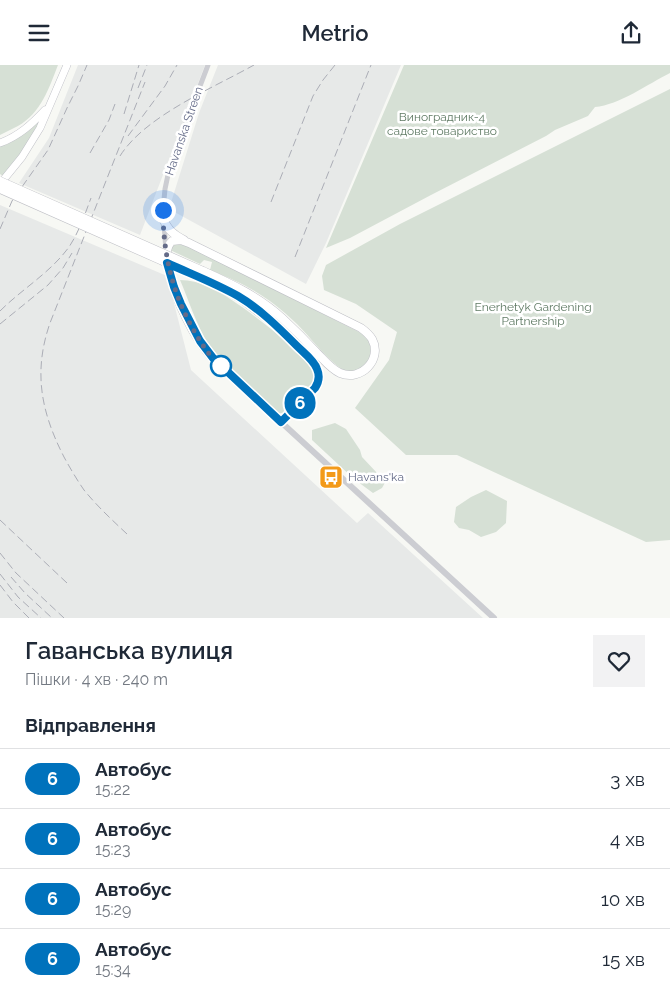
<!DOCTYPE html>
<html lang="uk">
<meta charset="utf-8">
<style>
:root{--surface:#fff;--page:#f2f2f3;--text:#1f2937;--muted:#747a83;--line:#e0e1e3}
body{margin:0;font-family:Raleway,sans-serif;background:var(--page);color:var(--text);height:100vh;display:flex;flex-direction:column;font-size:19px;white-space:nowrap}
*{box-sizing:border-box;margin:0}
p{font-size:16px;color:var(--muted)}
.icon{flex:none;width:28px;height:28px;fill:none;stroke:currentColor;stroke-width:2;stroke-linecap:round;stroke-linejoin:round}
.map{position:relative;height:553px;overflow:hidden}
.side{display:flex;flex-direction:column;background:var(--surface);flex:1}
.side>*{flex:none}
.badge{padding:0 10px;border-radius:16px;font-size:18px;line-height:32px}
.you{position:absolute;width:25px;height:25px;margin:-12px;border:4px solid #fff;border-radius:50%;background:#1a73e8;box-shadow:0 0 0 8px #1a73e833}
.map>.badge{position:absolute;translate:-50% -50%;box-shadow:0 0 0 2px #fff}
h2{padding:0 25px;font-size:19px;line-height:45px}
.round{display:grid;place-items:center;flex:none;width:52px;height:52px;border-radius:0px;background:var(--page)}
.headline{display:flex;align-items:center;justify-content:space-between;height:85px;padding:0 25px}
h1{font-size:24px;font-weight:600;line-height:38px}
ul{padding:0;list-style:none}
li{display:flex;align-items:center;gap:15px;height:60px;padding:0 25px;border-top:1px solid var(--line)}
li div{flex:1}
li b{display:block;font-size:19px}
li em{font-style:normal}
li .badge{min-width:55px;font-weight:700;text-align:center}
header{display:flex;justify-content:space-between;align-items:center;height:65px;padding:0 25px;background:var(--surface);font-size:22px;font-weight:600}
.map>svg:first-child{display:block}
.built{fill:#e7e9e8}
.green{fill:#d6e0d5}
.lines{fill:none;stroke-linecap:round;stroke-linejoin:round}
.secondary-casing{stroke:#bebfc6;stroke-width:8}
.primary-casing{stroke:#bebfc5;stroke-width:9}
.minor{stroke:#cccdd2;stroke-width:5}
.tertiary{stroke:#cccdd2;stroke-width:6}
.secondary{stroke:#fff;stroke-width:7}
.primary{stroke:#fff;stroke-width:8}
.rail{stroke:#abadb6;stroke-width:1;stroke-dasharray:8 4;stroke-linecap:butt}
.primary-bridge-casing{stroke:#bebfc5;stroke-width:9;stroke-linecap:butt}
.primary-bridge{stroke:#fff;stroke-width:8}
.line-casing{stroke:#fff;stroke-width:11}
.line{stroke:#0072bc;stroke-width:8}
.walk{stroke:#646b88;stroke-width:5;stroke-dasharray:0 9}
.stop-dot{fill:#fff;stroke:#0072bc;stroke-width:2.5}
.labels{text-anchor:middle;stroke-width:5;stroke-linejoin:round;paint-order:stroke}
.park-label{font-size:12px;fill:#5f7a64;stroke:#fff}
.street-label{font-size:12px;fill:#646b88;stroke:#fff}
.poi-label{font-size:12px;fill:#646b88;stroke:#fff;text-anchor:start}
</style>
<header><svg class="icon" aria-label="menu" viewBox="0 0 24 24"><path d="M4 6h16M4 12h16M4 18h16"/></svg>Metrio<svg class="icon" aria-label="share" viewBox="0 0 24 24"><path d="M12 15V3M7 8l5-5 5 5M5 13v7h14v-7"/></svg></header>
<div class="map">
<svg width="670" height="553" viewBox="0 0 670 553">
<rect width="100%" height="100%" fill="#f7f8f4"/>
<path class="built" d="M78,0H205L140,170L19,118L49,73Z
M218,0H401L326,178L306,219L169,144L199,48Z
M0,140L167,211L191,305L357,458L368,448L483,553H0Z"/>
<path class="green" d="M0,0H58C49,23 41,48 18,61C12,64 6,67 0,70Z
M404,0H670V8C648,19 619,40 595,42L588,51L555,65L546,71L431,130L350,173L326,183Z
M670,24V475L646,477L457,390H406L355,343L389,295L397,267L356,239L324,225L322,211L326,200L400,159Z
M40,54H41L28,80L3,111L0,109V81C15,73 29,67 40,54Z
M180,178L214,194L365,270C381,290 361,317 340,303C324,291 311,273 297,259C268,231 247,220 210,205L212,197L204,195L200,199L170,185L174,180Z
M180,215C190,215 201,218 210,222C230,231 317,293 315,315C314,322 300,334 295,339C289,344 284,351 276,347C252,325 227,305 208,278C197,262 188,233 180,215Z
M335,358L346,364L360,385L362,392L378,409L387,414L382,423L373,428L354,414L312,375V365Z
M486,425L507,436L506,458L496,467L481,472L469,465L459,463L454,457L456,442L471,432Z"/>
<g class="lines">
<g class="secondary-casing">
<path id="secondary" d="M0,78C19,71 32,59 45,45
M0,119L22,92L40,63L67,0"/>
</g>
<g class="primary-casing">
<path id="primary" d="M163,154C169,166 173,169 184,175
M201,213L240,233L277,261L310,293L317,304L319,311L318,318L315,323L281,357C267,344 253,331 239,318C231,310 221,303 213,294C193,272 175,234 169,205C167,195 164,184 172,176L181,175L189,178L361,263C365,266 369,269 372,274C383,294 361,317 340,308C331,304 324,295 317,288C306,276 294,264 282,253C259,232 232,219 203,206"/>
</g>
<path class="minor" d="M166,186L163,145L165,124L169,105L174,89L208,0"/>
<path class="tertiary" d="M281,357L494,553"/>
<use href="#secondary" class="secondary"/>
<use href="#primary" class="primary"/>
<path class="rail" d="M138,23L147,0
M124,49L139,0
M128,71L165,21L177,0
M90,88L109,55L115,39
M120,91C145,51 213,23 254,0
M271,137L313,31L323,15L335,0
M0,164L12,136L48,85L67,43L78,21L87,0
M295,192L371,0
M0,246C22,224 50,208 69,182C79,167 85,149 91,133
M0,259L48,220L63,203L72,188
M0,455L67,518
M127,469C112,455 97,441 84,425C77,415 70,403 64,392C41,347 33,307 50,258L145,17
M0,488L16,508L64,553
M0,509L18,532L41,553
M11,512L25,528L52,553
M0,520L13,537L29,553"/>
<g class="primary-bridge-casing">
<path id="primary-bridge" d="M0,116L203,206
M0,124L201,213"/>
</g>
<use href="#primary-bridge" class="primary-bridge"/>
</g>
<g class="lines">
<g class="line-casing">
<path id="line" d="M167,198C191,209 215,218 238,231C260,244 279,263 297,281C304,288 314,295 317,304C320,311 319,317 315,323L281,357L213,293L200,276L181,239L174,222Z"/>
</g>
<use href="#line" class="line"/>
<path class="walk" d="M163,145C163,188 172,227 193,264C201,278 209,291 221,301"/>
</g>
<defs>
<g id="bus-square" transform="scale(1.25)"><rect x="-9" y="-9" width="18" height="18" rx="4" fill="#f39a19" stroke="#fff"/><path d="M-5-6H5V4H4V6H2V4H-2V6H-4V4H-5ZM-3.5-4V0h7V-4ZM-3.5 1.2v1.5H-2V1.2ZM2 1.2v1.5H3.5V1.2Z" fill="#fff"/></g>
</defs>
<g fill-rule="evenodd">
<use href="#bus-square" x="331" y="412"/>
</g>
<circle class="stop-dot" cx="221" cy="301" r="10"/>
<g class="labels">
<g class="park-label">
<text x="442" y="56">Виноградник-4<tspan x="442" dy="14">садове товариство</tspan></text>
<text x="533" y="246">Enerhetyk Gardening<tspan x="533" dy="14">Partnership</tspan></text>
</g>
<g class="street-label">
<text transform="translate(184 66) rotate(-71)" y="4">Havanska Streen</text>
</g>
<g class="poi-label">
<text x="348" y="416">Havans'ka</text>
</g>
</g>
</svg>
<div class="you" style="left:163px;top:145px"></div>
<b class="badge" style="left:300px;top:338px;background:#0072bc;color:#fff">6</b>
</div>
<section class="side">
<div class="headline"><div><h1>Гаванська вулиця</h1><p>Пішки · 4 хв · 240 m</p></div><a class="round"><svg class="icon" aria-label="heart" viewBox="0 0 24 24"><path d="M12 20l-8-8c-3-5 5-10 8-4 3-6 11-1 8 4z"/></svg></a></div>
<h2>Відправлення</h2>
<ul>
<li><span class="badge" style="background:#0072bc;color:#fff">6</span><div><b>Автобус</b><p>15:22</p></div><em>3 хв</em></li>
<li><span class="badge" style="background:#0072bc;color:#fff">6</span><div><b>Автобус</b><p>15:23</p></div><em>4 хв</em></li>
<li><span class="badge" style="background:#0072bc;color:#fff">6</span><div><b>Автобус</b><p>15:29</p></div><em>10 хв</em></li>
<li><span class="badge" style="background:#0072bc;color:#fff">6</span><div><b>Автобус</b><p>15:34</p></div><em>15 хв</em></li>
</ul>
</section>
